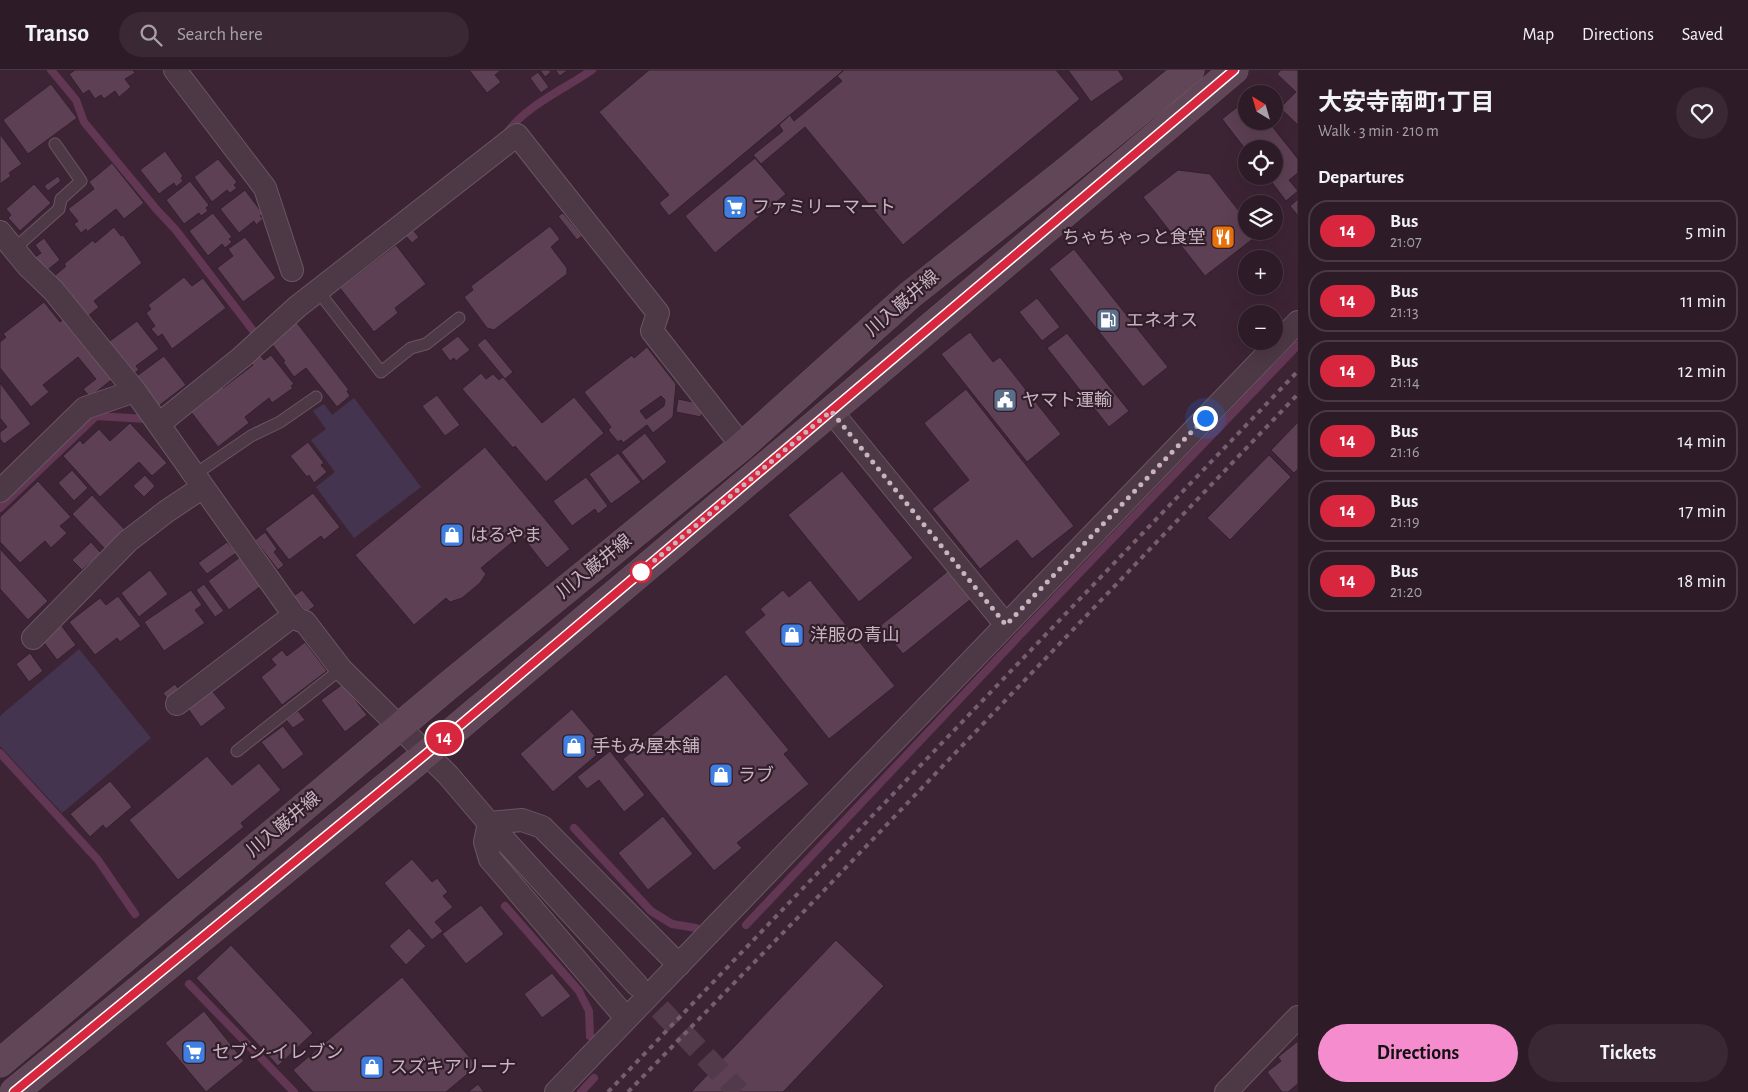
<!DOCTYPE html>
<meta charset="utf-8">
<style>
:root{--surface:#2e1b28;--page:#3a2834;--text:#f1f3f6;--muted:#a7a1a8;--line:#493945;--accent:#f58cce}
body{margin:0;font-family:"Alegreya Sans","Noto Sans JP",sans-serif;background:var(--page);color:var(--text);height:100vh;display:flex;flex-direction:column;font-size:19px;white-space:nowrap}
*{box-sizing:border-box;margin:0}
p{font-size:16px;color:var(--muted)}
.icon{flex:none;width:28px;height:28px;fill:none;stroke:currentColor;stroke-width:2;stroke-linecap:round;stroke-linejoin:round}
.map{position:relative;flex:1;overflow:hidden}
.side{display:flex;flex-direction:column;background:var(--surface);width:450px}
.side>*{flex:none}
.badge{padding:0 10px;border-radius:16px;font-size:18px;line-height:32px}
.needle{width:32px;rotate:323deg}
.buttons{position:absolute;left:1238px;top:15px;display:grid;gap:10px}
.buttons a{display:grid;place-items:center;width:45px;height:45px;border-radius:50%;background:var(--surface);box-shadow:0 5px 20px #0002,0 0 0 1px var(--line);font-size:25px}
.you{position:absolute;width:25px;height:25px;margin:-12px;border:4px solid #fff;border-radius:50%;background:#1a73e8;box-shadow:0 0 0 8px #1a73e833}
.map>.badge{position:absolute;translate:-50% -50%;box-shadow:0 0 0 2px #fff}
h2{padding:0 20px;font-size:19px;line-height:45px}
.round{display:grid;place-items:center;flex:none;width:52px;height:52px;border-radius:26px;background:var(--page)}
.overview{display:flex;align-items:center;justify-content:space-between;height:85px;padding:0 20px}
h1{font-size:24px;font-weight:700;line-height:38px}
.action{display:flex;gap:10px;margin-top:auto;padding:10px 20px}
.action a{flex:1;height:58px;border-radius:30px;background:var(--accent);color:#111;font-size:20px;font-weight:700;line-height:58px;text-align:center}
.action a+a{background:var(--page);color:var(--text)}
ul{padding:0;list-style:none}
li{display:flex;align-items:center;gap:15px;height:62px;margin:0 10px 8px;padding:0 10px;border:2px solid var(--line);border-radius:20px}
li div{flex:1}
li b{display:block;font-size:19px}
li em{font-style:normal}
li .badge{min-width:55px;font-weight:700;text-align:center}
header{display:flex;align-items:center;gap:30px;box-sizing:border-box;height:70px;padding:0 25px;background:var(--surface);border-bottom:1px solid var(--line)}
header strong{font-size:24px}
nav{display:flex;gap:28px;margin-inline-start:auto;font-size:18px}
.search{width:350px;height:45px;background:var(--page);display:flex;align-items:center;gap:12px;box-sizing:border-box;padding:0 18px;border-radius:28px;color:var(--muted);font-size:19px}
main{display:flex;flex:1;min-height:0}
.map>svg:first-child{display:block}
.green{fill:#453450}
.lines{fill:none;stroke-linecap:round;stroke-linejoin:round}
.stream{stroke:#623753;stroke-width:8}
.building{fill:#5d4053;stroke:#341f2d;fill-rule:evenodd}
.street-tunnel{stroke:#523a4a;stroke-width:22;stroke-dasharray:22 11;stroke-linecap:butt}
.lane-casing{stroke:#6b5664;stroke-width:13}
.street-casing{stroke:#6b5664;stroke-width:24}
.secondary-casing{stroke:#6b5664;stroke-width:29}
.lane{stroke:#4d3846;stroke-width:11}
.street{stroke:#4d3846;stroke-width:22}
.secondary{stroke:#604656;stroke-width:28}
.rail{stroke:#775e6e;stroke-width:4;stroke-dasharray:5 5;stroke-linecap:butt}
.line-casing{stroke:#fff;stroke-width:11}
.line{stroke:#d7263d;stroke-width:8}
.walk{stroke:#c8b4c1;stroke-width:5;stroke-dasharray:0 9}
.stop-dot{fill:#fff;stroke:#d7263d;stroke-width:2.5}
.labels{text-anchor:middle;stroke-width:4.5;stroke-linejoin:round;paint-order:stroke}
.poi-label{font-size:18px;fill:#c8b4c1;stroke:#321d2b;text-anchor:start}
.street-label{font-size:18px;fill:#c8b4c1;stroke:#321d2b}
</style>
<header>
<strong>Transo</strong>
<div class="search"><svg class="icon" aria-label="search" viewBox="0 0 24 24"><circle cx="10" cy="10" r="6"/><path d="M15 15l6 6"/></svg>Search here</div>
<nav><a>Map</a><a>Directions</a><a>Saved</a></nav>
</header>
<main>
<div class="map">
<svg width="1298" height="1022" viewBox="0 0 1298 1022">
<rect width="100%" height="100%" fill="#3d2435"/>
<path class="green" d="M354,328L421,417L354,468L316,417L335,402L311,370L326,359L313,341L324,334L332,345Z
M79,579L151,668L62,743L0,676V646Z"/>
<g class="lines">
<path class="stream" d="M51,0L76,30L84,52L157,140L175,159L255,263
M507,63C524,37 566,18 592,0
M0,438L96,346L147,349L150,347
M0,683L98,790L135,844
M574,758L651,841L672,854L696,858
M505,836L579,921L589,941L590,966
M746,855L1019,566L1298,275
M189,914L294,1022
M581,1022L594,1008"/>
</g>
<path class="building" d="M75,0H133L135,3L125,9L131,17L119,27L115,21L104,29L101,25L95,29L89,20L83,24L69,4Z
M469,0H501L495,5L501,12L487,23Z
M540,0H549L551,2L545,7Z
M555,0H568L560,6Z
M649,0H844L669,146L659,133L669,125L599,42Z
M844,0H1056L1080,29L903,175L805,57L761,94L753,85L783,61L779,55L790,45L794,51L842,11L837,6Z
M1068,0H1118L1124,9L1091,32Z
M1281,0H1298V55L1280,38L1296,22L1277,4Z
M538,2L549,17L541,23L530,8Z
M51,14L77,48L28,84L3,50Z
M1241,34L1246,41V51H1254L1259,57L1268,51L1298,89V103L1289,110L1298,121L1286,131L1267,106H1274V79L1246,80L1222,49Z
M0,64L22,94L9,103L11,106L0,114Z
M165,81L183,106L181,108L183,111L176,117L174,113L159,124L140,100Z
M755,88L786,124L715,183L685,146Z
M218,89L237,112L234,115L237,118L230,123L227,120L212,132L194,107Z
M112,93L144,133L124,149L116,139L87,162L86,159L81,163L74,154L78,151L68,139L94,119L89,112Z
M1178,100L1210,104L1246,150V161H1255L1258,165L1205,206L1143,127Z
M58,106L61,111L48,121L44,116Z
M190,111L209,135L206,138L208,141L201,146L199,143L184,154L166,130Z
M34,114L51,133L20,161L8,148L11,145L6,139Z
M245,120L263,144L260,146L263,149L256,155L254,151L239,163L220,139Z
M1298,129V146L1290,136Z
M213,143L232,167L229,169L232,172L225,178L222,174L208,186L189,161Z
M563,143L582,166L577,170L558,146Z
M550,156L560,169L551,177L567,198V204L494,260L487,258L464,227L473,220L471,216Z
M114,157L121,166L123,165L142,193L94,231L99,237L87,247L52,208L66,196L64,194L93,170L95,173Z
M412,159L419,167L412,173L405,165Z
M245,167L276,208L243,232L217,198L233,186L228,179Z
M44,168L60,190L45,202L34,188L41,183L35,175Z
M396,175L426,214L395,238L398,243L374,262L340,218Z
M1074,179L1168,297L1143,317L1049,199Z
M184,207L192,216L203,208L226,238L172,279L162,264L158,267L151,259L155,256L146,243L151,239L148,235Z
M1037,228L1060,257L1042,271L1019,242Z
M44,232L60,252L67,246L115,307L90,327L83,319L96,309L78,287L43,315L49,322L31,337L0,298V272L6,267L3,264Z
M294,249L349,320L347,321L350,326L337,337L306,298L294,307L283,292L285,291L271,273Z
M137,251L159,279L136,296L139,300L131,305L107,273Z
M970,262L993,292L1000,287L1061,364L1027,392L941,284Z
M1067,263L1129,341L1109,357L1047,278Z
M458,266L470,280L456,291L454,288L450,291L441,279Z
M485,268L513,302L505,309L477,275Z
M647,277L676,314L673,347L653,363L647,355L623,373L621,370L618,372L608,360L611,357L584,322L632,285L634,288ZM661,326L665,330L664,336L646,349L640,341Z
M260,285L264,290L271,285L294,314L291,316L293,318L272,333L269,328L245,347L249,353L218,377L191,342L207,330L205,327L221,315L223,318L253,295L250,292Z
M164,286L186,315L156,338L134,308Z
M481,303L486,309L493,304L499,310L503,307L542,353L574,327L604,363L546,412L515,376L513,378L462,319Z
M0,313L31,354L4,374L0,369V362L7,357L0,348Z
M966,319L1074,456L1032,489L1017,470L980,499L932,439L969,410L924,353Z
M437,325L460,355L445,366L422,336Z
M678,329L703,334L701,347L676,342Z
M1298,352V399L1294,403L1271,380Z
M130,353L167,393L152,406L139,392L100,427L63,386L80,370L83,374L99,359L110,371Z
M645,363L667,392L643,411L621,382Z
M308,372L324,393L321,395L327,402L314,413L309,405L307,407L290,386Z
M485,377L570,479L547,498L521,465L481,498L486,504L480,513L462,528L450,532L446,528L414,555L355,485Z
M618,383L641,412L611,434L589,404Z
M1269,385L1291,407L1230,470L1207,448Z
M72,400L88,418L74,431L58,413Z
M842,401L913,488L859,532L788,445Z
M145,405L155,416L144,427L133,416Z
M586,407L608,436L598,444L595,439L572,456L553,431Z
M38,411L71,447L60,456L67,463L51,478L45,471L20,493L0,472V447Z
M313,423L340,457L324,470L321,466L289,490L265,459Z
M92,425L127,462L107,481L72,444Z
M265,462L277,479L274,482L284,495L278,500L255,470Z
M91,472L101,483L82,500L72,490Z
M227,472L236,483L207,504L198,493Z
M0,479L48,531L28,550L0,519Z
M240,487L261,516L229,540L208,511Z
M150,500L168,524L139,547L121,523Z
M948,501L971,529L903,584L880,556Z
M810,510L895,616L829,669L744,562L765,545L760,539L783,520L789,527Z
M204,514L224,541L215,547L196,520Z
M191,520L202,535L195,540L205,553L164,581L144,552Z
M302,520L315,536L307,542L294,526Z
M118,526L141,556L120,572L117,568L95,585L69,552L100,528L106,535Z
M61,555L76,575L57,590L42,570Z
M305,572L327,601L282,635L261,607L276,595L271,589L282,580L287,586Z
M30,583L43,601L29,612L16,594Z
M726,604L789,680L784,684L809,714L737,773L742,778L714,801L623,689Z
M175,614L181,623L169,631L163,623Z
M343,614L367,645L345,662L321,630Z
M210,618L226,638L201,657L186,636Z
M572,639L605,678L553,722L520,684Z
M298,641L305,650L293,658L286,650Z
M283,656L304,684L283,700L261,672Z
M610,681L645,725L624,742L599,710L587,719L577,707Z
M207,686L232,715L259,693L281,720L241,753L244,757L178,810L129,750Z
M110,711L132,737L106,759L103,755L90,767L70,744Z
M663,746L693,784L648,820L618,783Z
M412,789L432,812L437,808L448,822L443,826L453,837L435,852L443,861L432,870L384,813Z
M481,835L504,864L466,894L442,864Z
M409,858L426,876L406,895L389,876Z
M836,870L884,916L783,1022H691Z
M231,875L313,963L278,996L196,908Z
M552,903L571,926L542,948L524,924Z
M402,907L477,996L446,1022H313L293,1000Z
M204,941L244,991L206,1022L165,973Z
M1298,971V1014L1288,1022H1282L1267,1002L1281,991L1278,987Z
M478,1014L484,1022H468Z"/>
<g class="lines">
<path class="street-tunnel" d="M637,915L739,1022"/>
<g class="lane-casing">
<path id="lane" d="M14,179L59,139L61,129L81,111L55,74
M318,221L381,302L411,278L426,274L459,248
M194,405L251,366L280,352L316,327
M237,681L341,599"/>
</g>
<g class="street-casing">
<path id="street" d="M175,0L265,118L292,200
M0,162L27,195L53,220L135,321L294,545L299,550L305,552L341,599L448,705L489,753L637,915
M831,341L1006,555
M159,354L242,287L297,237L517,65L658,243L652,261L742,376
M0,421L85,338L135,321
M33,568L128,471L167,441L203,417
M177,634L294,545
M489,753L522,750L542,757L679,895
M489,753L485,772L490,789L626,948
M556,1022L1298,252
M1226,1022L1298,947"/>
</g>
<g class="secondary-casing">
<path id="secondary" d="M0,993L449,615L742,376L910,225L1064,103L1190,0
M14,1022L426,684L1234,0"/>
</g>
<use href="#lane" class="lane"/>
<use href="#street" class="street"/>
<use href="#secondary" class="secondary"/>
<path class="rail" d="M608,1022L1298,301
M628,1022L812,833L1298,324"/>
</g>
<g class="lines">
<g class="line-casing">
<path id="line" d="M14,1022L426,684L1234,0"/>
</g>
<use href="#line" class="line"/>
<path class="walk" d="M641,502L831,341L1006,555L1205,348"/>
</g>
<defs>
<g id="supermarket-square" transform="scale(1.25)"><rect x="-9" y="-9" width="18" height="18" rx="4" fill="#3f7fe0" stroke="#321d2b"/><path d="M-6-5.5h2.5l.6 2H6L4.5 2H-2.5L-4.4-4H-6ZM-1.5 3.2a1.3 1.3 0 1 0 .1 0ZM3 3.2a1.3 1.3 0 1 0 .1 0Z" fill="#fff"/></g>
<g id="restaurant-square" transform="scale(1.25)"><rect x="-9" y="-9" width="18" height="18" rx="4" fill="#e8710a" stroke="#321d2b"/><path d="M-5-6h1v4h1v-4h1v4h1v-4h1v5L-1.5 .5V6h-2V.5L-5-1ZM5-6V6H3V1.5H1.5Q1.5-4 5-6Z" fill="#fff"/></g>
<g id="fuel-square" transform="scale(1.25)"><rect x="-9" y="-9" width="18" height="18" rx="4" fill="#5c6f8a" stroke="#321d2b"/><path d="M-5.5-6h7V0h2V4h1.3V-2.5L3-4.5l.8-.8L6-3V5H2.5V1h-1V6h-7ZM-4.2-4.7v3.2H.2V-4.7Z" fill="#fff"/></g>
<g id="civic-square" transform="scale(1.25)"><rect x="-9" y="-9" width="18" height="18" rx="4" fill="#5c6f8a" stroke="#321d2b"/><path d="M-.6-6.5H3V-4.5H.6V-3L4-1V1h2V6H-6V1h2V-1L-.6-3ZM-1.2 2.5V6h2.4V2.5Z" fill="#fff"/></g>
<g id="shop-square" transform="scale(1.25)"><rect x="-9" y="-9" width="18" height="18" rx="4" fill="#3f7fe0" stroke="#321d2b"/><path d="M-5-2.5h2.3a2.7 3.5 0 0 1 5.4 0H5L5.5 6h-11ZM-1.5-2.5h3a1.5 2.3 0 0 0-3 0Z" fill="#fff"/></g>
</defs>
<g fill-rule="evenodd">
<use href="#supermarket-square" x="735" y="137"/>
<use href="#restaurant-square" x="1223" y="167"/>
<use href="#fuel-square" x="1108" y="250"/>
<use href="#civic-square" x="1005" y="330"/>
<use href="#shop-square" x="452" y="465"/>
<use href="#shop-square" x="792" y="565"/>
<use href="#shop-square" x="574" y="676"/>
<use href="#shop-square" x="721" y="705"/>
<use href="#supermarket-square" x="194" y="982"/>
<use href="#shop-square" x="372" y="997"/>
</g>
<circle class="stop-dot" cx="641" cy="502" r="10"/>
<g class="labels">
<g class="poi-label">
<text x="752" y="143">ファミリーマート</text>
<text x="1206" y="173" text-anchor="end">ちゃちゃっと食堂</text>
<text x="1126" y="256">エネオス</text>
<text x="1022" y="336">ヤマト運輸</text>
<text x="470" y="471">はるやま</text>
<text x="810" y="571">洋服の青山</text>
<text x="592" y="682">手もみ屋本舗</text>
<text x="738" y="711">ラブ</text>
<text x="212" y="988">セブン-イレブン</text>
<text x="390" y="1003">スズキアリーナ</text>
</g>
<g class="street-label">
<text transform="translate(902 233) rotate(-41)" y="6">川入巌井線</text>
<text transform="translate(594 496) rotate(-39)" y="6">川入巌井線</text>
<text transform="translate(283 754) rotate(-40)" y="6">川入巌井線</text>
</g>
</g>
</svg>
<div class="buttons">
<a><svg class="needle" viewBox="-14 -14 28 28"><path d="M0-13l5 13h-10z" fill="#e53935"/><path d="M0 13l5-13h-10z" fill="#a7a1a8"/></svg></a>
<a><svg class="icon" aria-label="locate" viewBox="0 0 24 24"><circle cx="12" cy="12" r="6"/><path d="M12 2v4M12 18v4M2 12h4M18 12h4"/></svg></a>
<a><svg class="icon" aria-label="layers" viewBox="0 0 24 24"><path d="M12 4l9 5-9 5-9-5zM3 14l9 5 9-5"/></svg></a>
<a>+</a>
<a>−</a>
</div>
<div class="you" style="left:1205px;top:348px"></div>
<b class="badge" style="left:444px;top:668px;background:#d7263d;color:#fff">14</b>
</div>
<section class="side">
<div class="overview"><div><h1>大安寺南町1丁目</h1><p>Walk · 3 min · 210 m</p></div><a class="round"><svg class="icon" aria-label="heart" viewBox="0 0 24 24"><path d="M12 20l-8-8c-3-5 5-10 8-4 3-6 11-1 8 4z"/></svg></a></div>
<h2>Departures</h2>
<ul>
<li><span class="badge" style="background:#d7263d;color:#fff">14</span><div><b>Bus</b><p>21:07</p></div><em>5 min</em></li>
<li><span class="badge" style="background:#d7263d;color:#fff">14</span><div><b>Bus</b><p>21:13</p></div><em>11 min</em></li>
<li><span class="badge" style="background:#d7263d;color:#fff">14</span><div><b>Bus</b><p>21:14</p></div><em>12 min</em></li>
<li><span class="badge" style="background:#d7263d;color:#fff">14</span><div><b>Bus</b><p>21:16</p></div><em>14 min</em></li>
<li><span class="badge" style="background:#d7263d;color:#fff">14</span><div><b>Bus</b><p>21:19</p></div><em>17 min</em></li>
<li><span class="badge" style="background:#d7263d;color:#fff">14</span><div><b>Bus</b><p>21:20</p></div><em>18 min</em></li>
</ul>
<div class="action"><a>Directions</a><a>Tickets</a></div>
</section>
</main>
